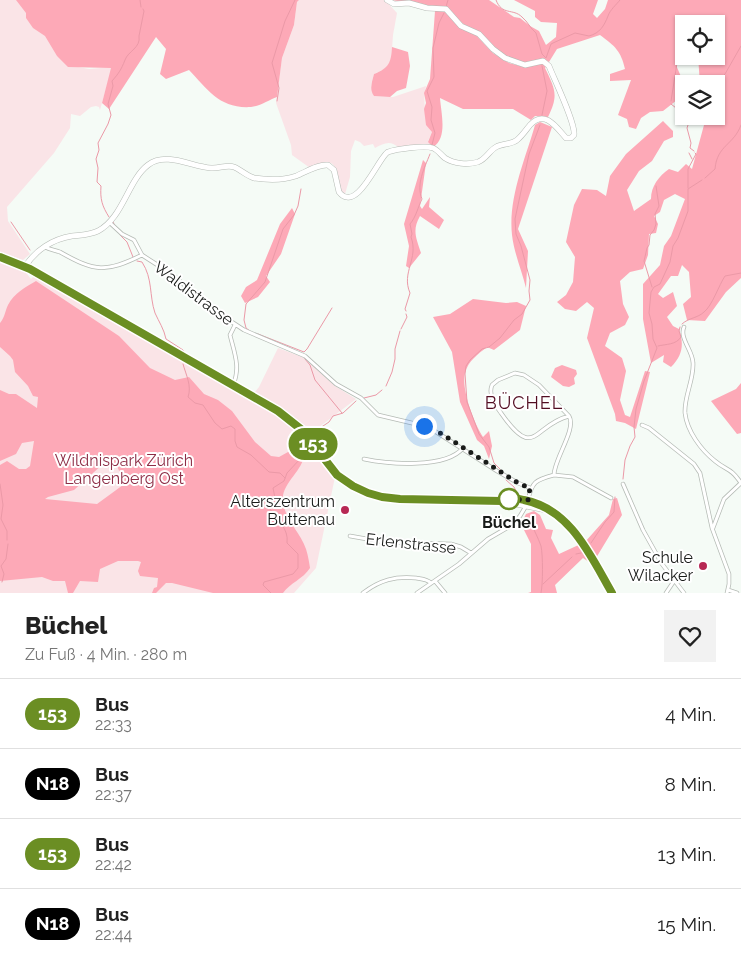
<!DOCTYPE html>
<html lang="de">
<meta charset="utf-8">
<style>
:root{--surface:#fff;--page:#f2f2f2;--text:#222;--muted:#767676;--line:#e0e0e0}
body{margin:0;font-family:Raleway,sans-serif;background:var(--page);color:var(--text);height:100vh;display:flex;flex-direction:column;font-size:19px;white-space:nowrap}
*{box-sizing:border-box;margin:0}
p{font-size:16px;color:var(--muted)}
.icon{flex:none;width:28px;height:28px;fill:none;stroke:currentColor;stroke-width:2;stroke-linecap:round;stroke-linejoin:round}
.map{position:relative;height:593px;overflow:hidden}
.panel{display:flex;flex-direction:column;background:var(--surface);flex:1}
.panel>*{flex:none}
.badge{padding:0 10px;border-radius:16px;font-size:18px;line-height:32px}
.buttons{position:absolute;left:675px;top:15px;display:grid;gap:10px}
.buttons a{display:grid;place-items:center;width:50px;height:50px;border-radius:0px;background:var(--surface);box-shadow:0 1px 4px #0004;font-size:25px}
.you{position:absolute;width:25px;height:25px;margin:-12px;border:4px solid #fff;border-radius:50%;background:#1a73e8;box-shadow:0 0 0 8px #1a73e833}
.map>.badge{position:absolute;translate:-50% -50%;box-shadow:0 0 0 2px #fff}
.round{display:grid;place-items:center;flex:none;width:52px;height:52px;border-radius:0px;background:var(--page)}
.summary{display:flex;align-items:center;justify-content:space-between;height:85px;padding:0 25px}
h1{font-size:24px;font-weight:800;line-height:38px}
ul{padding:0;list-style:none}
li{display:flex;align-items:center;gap:15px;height:70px;padding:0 25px;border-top:1px solid var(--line)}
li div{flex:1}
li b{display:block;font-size:19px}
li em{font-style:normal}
li .badge{min-width:55px;font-weight:700;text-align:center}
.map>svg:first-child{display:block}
.green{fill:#fae4e7}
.forest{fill:#fda9b7;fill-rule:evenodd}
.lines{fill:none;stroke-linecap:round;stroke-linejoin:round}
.stream{stroke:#eb99a7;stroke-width:1}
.street-casing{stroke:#b5bbb5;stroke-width:4.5}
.secondary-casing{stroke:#b5bbb5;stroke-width:6}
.street{stroke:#fff;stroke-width:3}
.secondary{stroke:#fff;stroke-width:5}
.line-casing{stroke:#fff;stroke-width:11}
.line{stroke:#6b8e23;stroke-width:8}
.walk{stroke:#191b19;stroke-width:5;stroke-dasharray:0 9}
.stop-dot{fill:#fff;stroke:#6b8e23;stroke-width:2.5}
.poi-dot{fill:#b72854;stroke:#fff;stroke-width:2}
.labels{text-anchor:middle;stroke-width:4;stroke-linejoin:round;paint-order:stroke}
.street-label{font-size:16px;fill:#191b19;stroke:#fff}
.park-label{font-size:16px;fill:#8d2d46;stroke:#fff}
.poi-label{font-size:16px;fill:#191b19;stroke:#fff;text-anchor:end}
.stop-label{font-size:16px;font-weight:bold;fill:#191b19;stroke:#fff}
.neighbourhood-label{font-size:18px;letter-spacing:1px;fill:#520e22;stroke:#fff}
</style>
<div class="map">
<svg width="741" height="593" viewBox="0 0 741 593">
<rect width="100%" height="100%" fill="#f5fbf6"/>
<path class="green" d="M0,0H81L73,66L89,69L112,67L100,110L99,107L96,106L91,107L80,116L71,114L70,128L54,153L7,207L8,221L30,254L23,260L0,252Z
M299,0H385L397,13L393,35L391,63L387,68L374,74L371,85L374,96L393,97L426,86C422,103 426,116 432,132L428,141L431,145L399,148C391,140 384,143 375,148L373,144L364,146L360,142L355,140L351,151L350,177L345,194L341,193C339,184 339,161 326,162C321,163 315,167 310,168L292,155L291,145L276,103L282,58L294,25L297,2Z
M0,260L24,270L31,279L34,276L38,277L276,413L299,432L335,477L316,568L294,593H0Z
M278,348L305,358L335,386L356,399L310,434C293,416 275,405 254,393L259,387Z"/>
<path class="forest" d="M16,0H299L297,2L294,25L282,58L277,97C269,100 260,106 251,107C220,109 208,90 189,70L166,79L160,74L166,49L156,37L109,109L102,103L111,68L68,67L57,56L45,36L33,28L26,18V13Z
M391,0H489L514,17L520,18L530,26L539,31L546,45L556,37L557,23L541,22L535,17V11L514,0H598L593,14L597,18L605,9L608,0H741V278L726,292L705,321L687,320L683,304L691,297L689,272L682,265L678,276H671L658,294L663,298L673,292L677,306L667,317L673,326L679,329C684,344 683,355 671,367L663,362L664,355L651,363L643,319V284L660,265L664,246L671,236L685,199L675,194L664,200L660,212L654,216L658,224L656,233L649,234L648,255L643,269L630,272L620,281L623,304L629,317L625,325L610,333L605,346L622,358L626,371L620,400L625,415L630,417L645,371L650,372L636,429L625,423L616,421L615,414L587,338L594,308L587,302L576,311L565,309L557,302L566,295L573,282L575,257L566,242L574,205L582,189L597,190L606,196L610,176L626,154L663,121L673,131V137L664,141L652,161L639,171L627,190L634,211L651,199C651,186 659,176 669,169L678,172L686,164L692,169L704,125V116H716V84H700L698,56H716V24H684V56H693L676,65L682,79L675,85L677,100L663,111L650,112L641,118L636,129L629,127L627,119L618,115L631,80L610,81V74L625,69C621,51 615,46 600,35L557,49L549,62L541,59C537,61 531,64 526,63C502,60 464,27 449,9Z
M442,10L474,33L493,53L509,63L524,67L540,63L547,65L545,68C555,89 559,95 548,117L535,116L531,120L513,109H463L440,98C441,113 448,138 433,147L428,142L432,132L426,125L424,109L426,103L424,93L430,79L435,11Z
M392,47L408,52L410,66L406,88L397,91L390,97L374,96C369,89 372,82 374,74C389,68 391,63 392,47Z
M540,122L552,127L518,229L528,251L526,288C522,271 514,253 512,235C508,198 525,160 535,125Z
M423,160L426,163L420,206L422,209L430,197L429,207L444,220L439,229L420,216C412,230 416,238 421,253L409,268L406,266L409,246L404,224Z
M292,208L295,214L281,254L266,276L270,282L258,297L245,303L241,296L246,287L257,280L280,224Z
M36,281L119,336L150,368L175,380L189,377L204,394L218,400L232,411L255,442L271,456L279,457L297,447L302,448C311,466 281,481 283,500C284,520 300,531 306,549C308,555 309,562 310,568C303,579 290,583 283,593H213L172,583H166L156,593H152L154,588L157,587L158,578L140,576L138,571L141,562L138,561H118L100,569L98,582L80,581L73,593H68L65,581H53L42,577L0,581V465L7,461L19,469H26L30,466L34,441L22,443L16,454L0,461V390L9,394H16L37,408L38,397L33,396L28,386L15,372L13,360L10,356L0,347V323C5,317 5,311 8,305C14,293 26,287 36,281ZM103,464L110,469L116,464L120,473L116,477L123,485L97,504L45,499L48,497L74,490Z
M473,299L506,303L517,302L526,306L520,330L494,350L487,347C478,354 468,361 465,373C461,389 474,423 483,437L489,431L492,446L489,459L484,446L477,440L460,402L452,352L433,317L450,314Z
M562,365L576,370L577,374L574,378L575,384L569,387L563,386L551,377L555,368Z
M741,383V433L737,434L711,401L736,389Z
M617,498L622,515L596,558L589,562L583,558L555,585L557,593H528L531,592V544L521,524L526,514L534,511L540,515L546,529L553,530L551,538L559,554L585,542L609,515L613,499Z"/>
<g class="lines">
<path class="stream" d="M140,0L141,7
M496,0C502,16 513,8 522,17C528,22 530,28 536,33L542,54L546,58L551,44L553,43L575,33L589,36C600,33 604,26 608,16C610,10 616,5 620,0
M446,7L448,0
M709,84L720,79L725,74L741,46
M277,101L279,88L272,63L285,21L295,0
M671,101L680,44L676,35L677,29
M671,104L676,108L684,111
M542,115L547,91L542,66
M691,116L687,128L691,143L690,148L694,151
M432,145L435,133L431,120L432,107L427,91L434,77L433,48L439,23L444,13
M689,153L692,159
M705,178L715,169C717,145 734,145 741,125
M688,188V169L696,154L695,153
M109,217C102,206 100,199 101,186L97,182L98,168L96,159L99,150L98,143L108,124L111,115L108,104L113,86L112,81C119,73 121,70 125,60C128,51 141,48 139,36L144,11L143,9
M11,222L30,250
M113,222L115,226
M120,235L127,242L133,257
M137,261L142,262C153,279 149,295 155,313C159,322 164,329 166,339L183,350L185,354
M652,287L644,261L647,248L649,245L650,235L654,230L656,224L655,214L659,206L656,186
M406,311L405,309L410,293C401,272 419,259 411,237L412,234L410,224C416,217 418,207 422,199C416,184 424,169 430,154
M682,324C688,318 698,318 704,312C712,306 719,285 725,276L741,273
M401,329L407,317L406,314
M250,331L246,328L244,320L246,304L265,282L283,229L294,215L298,206L301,189
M258,334L304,352L307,349L332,308
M658,346C666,344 676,345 681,337L679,331L680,327
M305,359L310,365L315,380L342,413
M183,364C186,375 192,386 188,397L195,403L203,405L215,423L222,429L231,426L235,429V441L237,447L251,455L269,472L280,473L285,478
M386,386L392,372L395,359V349L400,331
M364,398L376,395L382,390
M313,436L317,430L329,422L333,416L343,413L356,401
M500,469L494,463L489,447L479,434L467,402L465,374L466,366L470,360L482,349L489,347L500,338L514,320L522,314L530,300L529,291L530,280L521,246L516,234L515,219L529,154L540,125
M623,479L625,460L630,446L635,437L634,427L636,409L644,381L657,348L653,339L652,324L649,313L651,292L654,287L660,284L670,262L673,246L678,238L688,211V189L702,180
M506,480L514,487L518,495
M0,484L3,505L1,519L7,531V540
M530,520C533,529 538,537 541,546C543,555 543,584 541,593
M591,543L605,522L614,512L615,497
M576,554L581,553
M2,582L4,574L1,566L6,559L8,544
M543,584L572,557
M271,593L263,585L264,582L293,574L298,568V554L287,543C289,528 277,521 270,509L275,498L273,488L284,481L287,473L301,458L305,443"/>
<g class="street-casing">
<path id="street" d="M109,222L122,234L134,240L142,255L173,275L209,307L244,330L305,356L336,384L361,398L378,415L416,424L433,430L497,471L518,483L530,488
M45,247C50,250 55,250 60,252C95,272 106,273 142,255
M684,327C679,338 693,351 693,363C694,380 684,396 685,413C687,431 701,450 715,461C727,471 730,467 741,483
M233,385C241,367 234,352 230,335L235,325
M642,425L649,428L694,464L700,473L712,528L729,574V584L727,593
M364,459C388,464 446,469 463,448
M554,475L573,477L611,498
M623,484L643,530L662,564L684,593
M528,500C532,482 535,480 554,475C554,459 577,429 569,416L539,385L524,375L515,373L498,380L492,385C488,395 495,405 501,413C535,462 533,425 569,416
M713,528L724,499L741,483
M350,536L384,542L451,544L461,547L471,553
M435,581L445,593
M728,590L737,593
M363,593C380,580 395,576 416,578C422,579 427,579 431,583
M417,593L459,564L488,539L512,525L520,516L526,506
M666,593L674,581"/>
</g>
<g class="secondary-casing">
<path id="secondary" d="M0,257L32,270L278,411L302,430L337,475L353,486L368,493L382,497L401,499L501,501L551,511
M25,267C35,250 53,239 72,236C80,235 90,235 98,231C123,218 128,180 148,165C166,151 192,167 211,168C219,169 227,164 234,167C241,170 247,176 254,178C267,180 284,180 296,176C306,172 318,164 328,165L334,170L339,192C357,215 379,156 388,152C396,149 425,145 433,148C438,150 441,155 445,158C454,164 468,165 478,162C486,159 489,151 496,147C503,143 511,145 517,140C522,136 526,130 530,125C545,109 556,127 566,138H571L574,135C576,124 554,79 549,66L543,61L525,65L505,58L493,49L479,34L461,26L446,9L427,8L409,3L394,4L387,0
M501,501C509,498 517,498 524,500C571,509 591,557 612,593"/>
</g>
<use href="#street" class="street"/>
<use href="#secondary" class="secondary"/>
</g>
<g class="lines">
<g class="line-casing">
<path id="line" d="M0,257L30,269L278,411L302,430L337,475L353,486L368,493L382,497L400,499L502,501C509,498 517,498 524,500C571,509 591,557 612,593"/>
</g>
<use href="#line" class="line"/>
<path class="walk" d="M424,426L442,434L518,483L530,488L528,500L509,499"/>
</g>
<circle class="stop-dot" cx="509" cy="499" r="10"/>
<g class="poi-dot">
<circle cx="345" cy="510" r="5"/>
<circle cx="703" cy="566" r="5"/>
</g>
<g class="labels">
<g class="street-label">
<text transform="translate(194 293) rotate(37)" y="6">Waldistrasse</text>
<text transform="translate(411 543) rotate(6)" y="6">Erlenstrasse</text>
</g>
<g class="park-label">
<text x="124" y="466">Wildnispark Zürich<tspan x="124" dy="18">Langenberg Ost</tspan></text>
</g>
<g class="poi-label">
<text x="335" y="507">Alterszentrum<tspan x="335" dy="18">Buttenau</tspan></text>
<text x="693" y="563">Schule<tspan x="693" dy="18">Wilacker</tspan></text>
</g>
<g class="stop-label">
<text x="509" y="528">Büchel</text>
</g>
<g class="neighbourhood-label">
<text x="524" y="409">BÜCHEL</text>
</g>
</g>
</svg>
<div class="buttons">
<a><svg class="icon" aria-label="locate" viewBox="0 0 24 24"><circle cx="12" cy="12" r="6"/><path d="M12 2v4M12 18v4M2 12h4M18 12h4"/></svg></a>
<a><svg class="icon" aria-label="layers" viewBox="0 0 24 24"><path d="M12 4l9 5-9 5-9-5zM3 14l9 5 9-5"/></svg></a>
</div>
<div class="you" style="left:424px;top:426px"></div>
<b class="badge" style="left:313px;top:444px;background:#6b8e23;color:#fff">153</b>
</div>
<section class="panel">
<div class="summary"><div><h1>Büchel</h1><p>Zu Fuß · 4 Min. · 280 m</p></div><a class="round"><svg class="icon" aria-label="heart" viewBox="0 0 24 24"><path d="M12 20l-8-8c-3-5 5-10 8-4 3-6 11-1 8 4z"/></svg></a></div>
<ul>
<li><span class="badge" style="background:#6b8e23;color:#fff">153</span><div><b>Bus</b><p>22:33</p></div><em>4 Min.</em></li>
<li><span class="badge" style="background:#000;color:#fff">N18</span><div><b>Bus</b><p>22:37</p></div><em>8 Min.</em></li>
<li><span class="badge" style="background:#6b8e23;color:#fff">153</span><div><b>Bus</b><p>22:42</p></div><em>13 Min.</em></li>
<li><span class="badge" style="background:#000;color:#fff">N18</span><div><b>Bus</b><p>22:44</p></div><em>15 Min.</em></li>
</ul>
</section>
